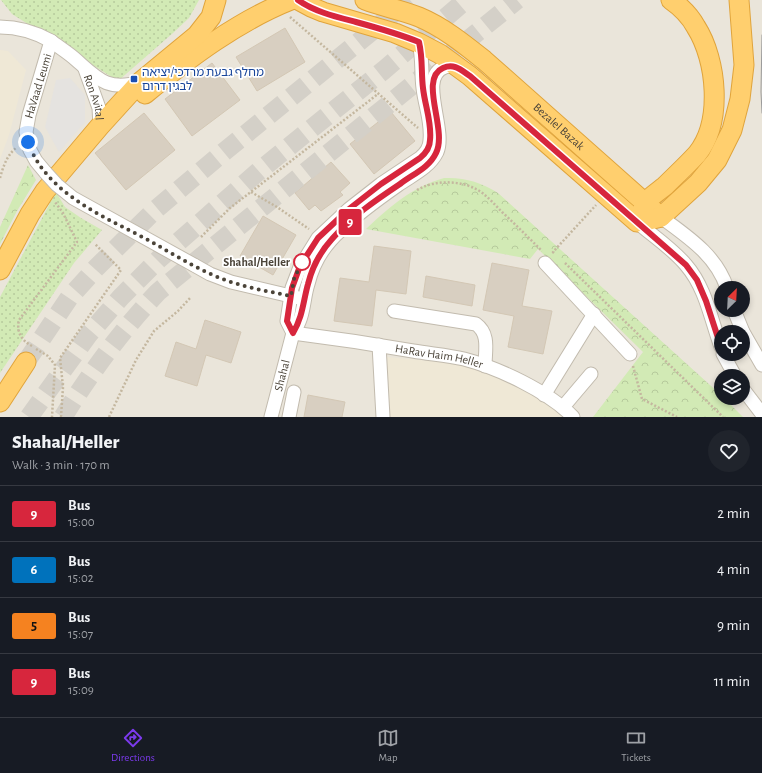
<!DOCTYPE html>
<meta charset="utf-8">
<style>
:root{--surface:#171b24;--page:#20242c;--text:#f1f3f6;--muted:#9ea1a6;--line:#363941;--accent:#7c3aed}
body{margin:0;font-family:"Alegreya Sans","Noto Sans Hebrew",sans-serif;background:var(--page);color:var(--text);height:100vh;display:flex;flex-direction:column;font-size:15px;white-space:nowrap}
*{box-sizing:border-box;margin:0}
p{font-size:13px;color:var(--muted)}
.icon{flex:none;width:22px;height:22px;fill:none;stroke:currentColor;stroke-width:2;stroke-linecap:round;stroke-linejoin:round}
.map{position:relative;height:417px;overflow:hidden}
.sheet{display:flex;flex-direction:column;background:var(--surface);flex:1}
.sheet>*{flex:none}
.badge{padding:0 8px;border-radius:3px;font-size:14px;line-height:26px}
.needle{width:26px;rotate:24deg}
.controls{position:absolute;left:714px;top:281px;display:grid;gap:8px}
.controls a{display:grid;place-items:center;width:36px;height:36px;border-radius:50%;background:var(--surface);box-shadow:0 2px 6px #0003;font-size:20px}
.you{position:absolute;width:20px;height:20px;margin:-10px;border:3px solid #fff;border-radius:50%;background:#1a73e8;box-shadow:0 0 0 6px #1a73e833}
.map>.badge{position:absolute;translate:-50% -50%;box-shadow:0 0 0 2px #fff}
.round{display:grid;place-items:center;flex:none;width:42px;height:42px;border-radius:21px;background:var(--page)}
.overview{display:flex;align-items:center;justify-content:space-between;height:68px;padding:0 12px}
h1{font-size:19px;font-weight:800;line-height:30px}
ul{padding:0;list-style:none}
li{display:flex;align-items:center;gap:12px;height:56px;padding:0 12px;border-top:1px solid var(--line)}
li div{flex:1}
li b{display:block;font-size:15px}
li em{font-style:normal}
li .badge{min-width:44px;font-weight:700;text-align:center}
.dock{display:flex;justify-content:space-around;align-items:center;height:56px;border-top:1px solid var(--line);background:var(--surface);font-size:11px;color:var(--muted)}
.dock a{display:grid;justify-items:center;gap:2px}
.dock .on{color:var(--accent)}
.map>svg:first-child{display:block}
.residential{fill:#eae5da;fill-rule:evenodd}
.education{fill:#efe8d6}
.grass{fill:url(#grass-dots)}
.forest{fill:url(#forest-crowns)}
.parking{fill:#e5e3e0}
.building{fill:#d8cfc1;stroke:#d3c7b4}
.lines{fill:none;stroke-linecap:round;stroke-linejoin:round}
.highway-tunnel{stroke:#d4d0c8;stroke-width:19;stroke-dasharray:19 10;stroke-linecap:butt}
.minor-casing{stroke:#c2bbae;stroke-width:15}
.highway-casing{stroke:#e0a43c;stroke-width:21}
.path{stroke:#c4b79f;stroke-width:2.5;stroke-dasharray:2 2;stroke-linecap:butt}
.minor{stroke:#fff;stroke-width:13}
.highway{stroke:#ffcf6e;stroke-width:19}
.tram{stroke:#9a9a9a;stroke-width:1}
.minor-bridge-casing{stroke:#c2bbae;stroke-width:15;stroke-linecap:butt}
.minor-bridge{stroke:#fff;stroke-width:13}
.line-casing{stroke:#fff;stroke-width:9}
.line{stroke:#d7263d;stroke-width:6}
.walk{stroke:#4b4439;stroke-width:4;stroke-dasharray:0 7.2}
.transit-dot{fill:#1a4fb4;stroke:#fff;stroke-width:1.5}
.stop-dot{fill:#fff;stroke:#d7263d;stroke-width:2}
.labels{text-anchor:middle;stroke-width:3.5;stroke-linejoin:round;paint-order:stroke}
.transit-label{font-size:12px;fill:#164399;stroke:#fff;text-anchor:start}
.street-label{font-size:12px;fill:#4b4439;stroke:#fff}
.stop-label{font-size:12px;font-weight:bold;fill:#4b4439;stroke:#fff;text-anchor:end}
</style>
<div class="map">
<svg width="762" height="417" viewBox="0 0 762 417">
<defs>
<pattern id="grass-dots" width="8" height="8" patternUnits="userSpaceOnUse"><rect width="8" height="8" fill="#d2eab5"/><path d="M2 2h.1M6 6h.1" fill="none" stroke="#b6ca9c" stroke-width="1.8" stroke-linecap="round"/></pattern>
<pattern id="forest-crowns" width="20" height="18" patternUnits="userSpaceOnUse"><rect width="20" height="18" fill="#d2eab5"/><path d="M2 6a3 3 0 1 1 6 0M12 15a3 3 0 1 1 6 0" fill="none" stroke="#b6ca9c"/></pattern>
</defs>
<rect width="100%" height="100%" fill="#f6f3ec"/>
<path class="residential" d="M0,0H762V417H0ZM721,288H743V310H721ZM721,332H743V354H721ZM721,376H743V398H721Z"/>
<path class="education" d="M0,50L8,51L26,70L9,135L0,159Z
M387,357L463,364L492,374L528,390L564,417H390Z"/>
<path class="grass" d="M1,0H199L189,18L173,33L118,81L12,14Z
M56,192L65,207L81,218L102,230L74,263L0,373V297Z"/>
<path class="forest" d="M28,165L36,180L17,211L0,244V227Z
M444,178C464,177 481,182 498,193L721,395V398H724L743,417H593L643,352L538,249L530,259L366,229C391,206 410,188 444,178Z"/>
<path class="parking" d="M70,78L85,95V122L59,152L45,127L56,80Z"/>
<path class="building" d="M285,28L305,62L257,91L236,57Z
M212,63L240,100L192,136L165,99Z
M391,112L415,141L374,174L350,144Z
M144,113L175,150L126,190L95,153Z
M331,162L350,183L340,192L343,195L321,211L315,205L309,210L295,193Z
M263,216L296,235L273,275L240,256Z
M374,246L411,251L406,294L376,290L372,326L334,321L340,278L369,282Z
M492,263L529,270L522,306L552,311L543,354L508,347L514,316L483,310Z
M426,276L475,285L472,306L423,297Z
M205,320L241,332L231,363L206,355L197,386L165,376L176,342L196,349Z
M308,395L345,402L342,417H304Z"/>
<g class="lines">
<path class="highway-tunnel" d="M26,362L69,298L96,268L155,210L225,151L410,0
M29,417L89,334L121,297L159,259L259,171L384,70L466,0
M63,417C91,372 122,330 158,292L517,0"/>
<g class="minor-casing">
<g id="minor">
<path d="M0,27C19,27 35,32 51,41L29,115L26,132L30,150L36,161L46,173"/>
<path d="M51,41C59,47 67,52 74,58C97,78 107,92 140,82"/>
<path id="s1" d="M85,69L99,108L100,126"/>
<path d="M661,217C688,237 716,255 727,288"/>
<path d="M637,222C653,236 673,249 686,265C706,288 711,320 721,347"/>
<path d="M545,263L630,354"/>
<path d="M194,265L210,274L231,282L299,298"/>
<path d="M734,310L743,332"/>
<path d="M394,311L476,324C490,334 485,351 485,366"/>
<path d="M743,332L762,365"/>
<path d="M293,333L287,321L292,288L300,267L318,238L349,209L381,184L420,158C426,153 430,148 430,140C432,122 425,106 423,88C421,73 423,58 419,43"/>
<path id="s2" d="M293,333C333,338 373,344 413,351C430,354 447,355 464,359C498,368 548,391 573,417"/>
<path d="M379,345L383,417"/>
<path d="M723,354L735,376"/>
<path d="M743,389L762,414"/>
<path d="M544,395L594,314"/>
<path d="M563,407L591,374"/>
<path id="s3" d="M271,417L293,333C295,329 298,326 299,322C304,311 304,296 308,284C313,263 325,244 341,230C358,213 378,199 398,185C412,175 429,168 437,152C447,129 417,76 445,67C450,65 454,66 459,68"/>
<path d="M289,417L294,392"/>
</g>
</g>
<g class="highway-casing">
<g id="highway">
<path d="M298,0L311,7L323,12L395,33L419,43L440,54L470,76L637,222"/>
<path id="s4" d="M365,0C383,7 402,10 419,17C443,27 464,44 484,60L661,217"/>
<path d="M145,94C189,58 238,21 291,0"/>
<path d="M641,213C643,210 644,205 646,202C651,196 659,191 665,186C675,176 687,165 697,154C723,122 717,60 696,27C690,16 681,7 671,0"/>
<path d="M649,220L661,217L698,183L717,160L732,130L740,99L744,65L739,0"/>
<path d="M0,270L30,214L45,191L100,126L140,82L197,35L211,17L216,0"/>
<path d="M0,402L26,362"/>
</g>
</g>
<path class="path" d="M290,17L418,128
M0,178C3,167 7,155 16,148
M417,190C434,180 459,180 476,189C486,194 494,204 502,212C516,225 529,238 542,251
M251,192L277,207L309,229
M201,237L230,208L378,94
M554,253L553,252L596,205
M565,263L723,417
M32,346C22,341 16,332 19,320L77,242L63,213L55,202
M36,349L48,356L55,365L52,417
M633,366L642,399L677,417
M61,417L63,387L60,358L121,270L95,244
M109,417L136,360L154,331L178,311L191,297"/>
<use href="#minor" class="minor"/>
<use href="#highway" class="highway"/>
<path class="tram" d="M762,35L761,92L762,113"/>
<g class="minor-bridge-casing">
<path id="minor-bridge" d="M46,173L57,185L73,198L194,265"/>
</g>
<use href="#minor-bridge" class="minor-bridge"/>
</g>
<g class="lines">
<g class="line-casing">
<path id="line" d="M298,0C315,12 337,17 356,22C378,28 399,34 419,42C423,59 421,73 423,88C425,106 432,123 430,140C430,148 426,153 420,158L381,184L349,209L318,238L300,266L292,288L287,321L293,333C303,316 303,302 308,284C312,268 321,251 332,239C351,217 376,200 400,184C413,174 429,168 436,153C448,130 418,79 443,68C454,63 461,70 470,76L686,265L697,280L706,301L721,347"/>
</g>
<use href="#line" class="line"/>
<path class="walk" d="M28,142C46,194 105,217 150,241C173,254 195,268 220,278C242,287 267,291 291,296L294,279L302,262"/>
</g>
<rect class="transit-dot" x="130" y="75" width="8" height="8" rx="2"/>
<circle class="stop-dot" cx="302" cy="262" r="8"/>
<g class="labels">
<g class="transit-label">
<text x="142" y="76">מחלף גבעת מרדכי/יציאה<tspan x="142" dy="14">לבגין דרום</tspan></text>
</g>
<g class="street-label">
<text transform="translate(38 86) rotate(-73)" y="4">HaVaad Leumi</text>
<text dy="4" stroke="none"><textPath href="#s1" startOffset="30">Ron Avital</textPath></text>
<text dy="4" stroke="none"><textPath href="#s4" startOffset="235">Bezalel Bazak</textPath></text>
<text dy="4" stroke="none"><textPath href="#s2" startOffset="148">HaRav Haim Heller</textPath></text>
<text dy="4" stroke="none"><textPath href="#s3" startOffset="43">Shahal</textPath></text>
</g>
<g class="stop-label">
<text x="290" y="266">Shahal/Heller</text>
</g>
</g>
</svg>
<div class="controls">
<a><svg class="needle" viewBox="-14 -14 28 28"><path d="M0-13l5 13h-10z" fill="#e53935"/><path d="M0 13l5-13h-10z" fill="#9ea1a6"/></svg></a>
<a><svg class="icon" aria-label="locate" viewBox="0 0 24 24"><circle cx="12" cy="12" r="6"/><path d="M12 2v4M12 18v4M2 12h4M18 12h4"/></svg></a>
<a><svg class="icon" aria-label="layers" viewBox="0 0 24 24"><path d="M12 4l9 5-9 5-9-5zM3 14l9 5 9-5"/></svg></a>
</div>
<div class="you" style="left:28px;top:142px"></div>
<b class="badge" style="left:350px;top:222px;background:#d7263d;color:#fff">9</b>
</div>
<section class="sheet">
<div class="overview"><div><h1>Shahal/Heller</h1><p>Walk · 3 min · 170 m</p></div><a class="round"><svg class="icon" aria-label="heart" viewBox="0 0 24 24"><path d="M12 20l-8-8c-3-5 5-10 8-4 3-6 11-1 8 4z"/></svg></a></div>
<ul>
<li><span class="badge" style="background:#d7263d;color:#fff">9</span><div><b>Bus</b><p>15:00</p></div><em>2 min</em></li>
<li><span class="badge" style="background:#0072bc;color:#fff">6</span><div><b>Bus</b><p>15:02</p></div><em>4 min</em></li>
<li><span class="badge" style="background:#f58220;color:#111">5</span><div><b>Bus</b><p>15:07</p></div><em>9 min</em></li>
<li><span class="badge" style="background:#d7263d;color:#fff">9</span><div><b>Bus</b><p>15:09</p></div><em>11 min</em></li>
</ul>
</section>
<nav class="dock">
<a class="on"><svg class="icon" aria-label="directions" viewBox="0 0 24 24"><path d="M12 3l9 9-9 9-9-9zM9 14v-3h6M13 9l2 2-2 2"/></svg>Directions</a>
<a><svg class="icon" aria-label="map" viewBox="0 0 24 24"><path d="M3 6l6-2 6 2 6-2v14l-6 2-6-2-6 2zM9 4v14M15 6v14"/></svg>Map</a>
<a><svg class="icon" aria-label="tickets" viewBox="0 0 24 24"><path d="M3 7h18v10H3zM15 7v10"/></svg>Tickets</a>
</nav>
